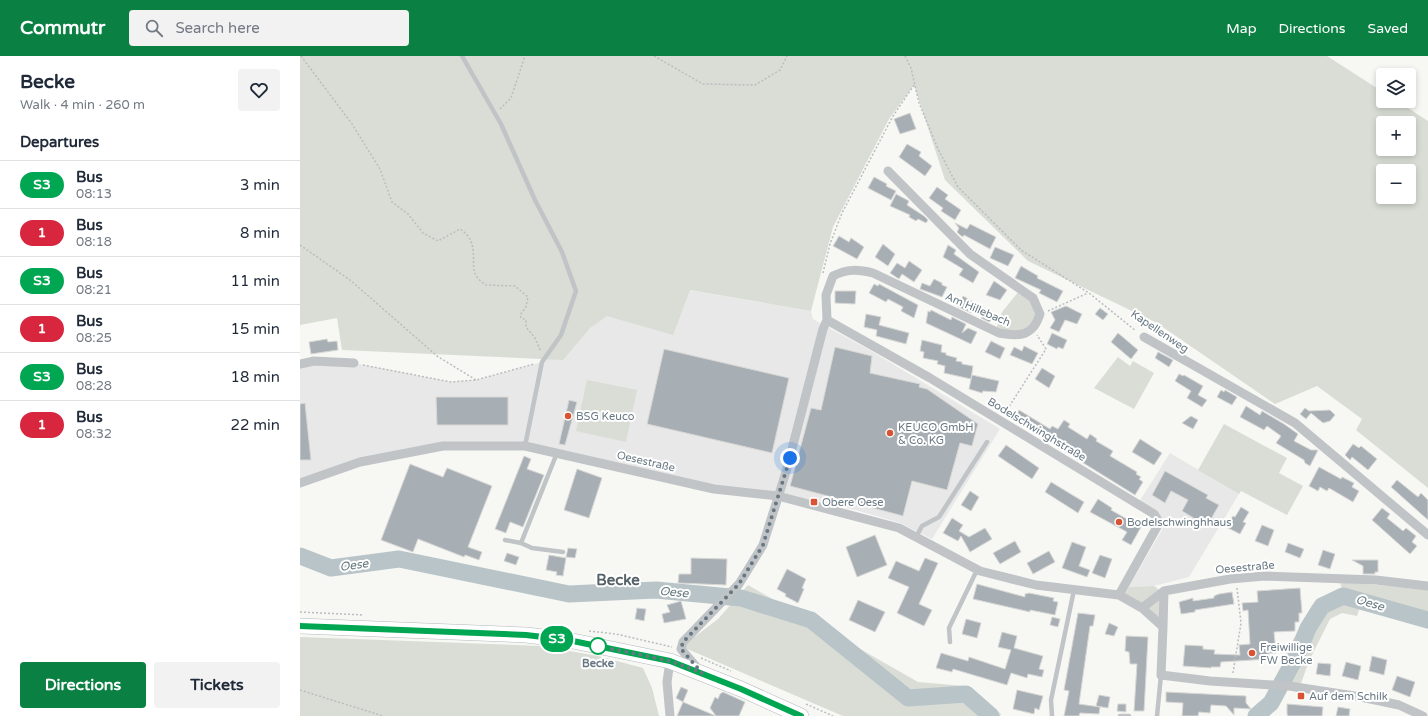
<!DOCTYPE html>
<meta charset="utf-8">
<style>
:root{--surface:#fff;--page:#f2f2f3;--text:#1f2937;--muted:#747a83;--line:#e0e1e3;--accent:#0b8043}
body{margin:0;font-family:"Varela Round",sans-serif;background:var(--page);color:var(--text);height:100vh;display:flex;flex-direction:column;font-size:15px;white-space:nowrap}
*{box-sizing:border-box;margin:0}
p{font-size:13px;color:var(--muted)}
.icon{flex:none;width:22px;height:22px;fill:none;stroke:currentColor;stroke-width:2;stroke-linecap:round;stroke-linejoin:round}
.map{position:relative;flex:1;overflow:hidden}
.side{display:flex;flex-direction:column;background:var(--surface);width:300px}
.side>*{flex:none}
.badge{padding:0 8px;border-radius:13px;font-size:14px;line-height:26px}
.fabs{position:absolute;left:1076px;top:12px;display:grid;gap:8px}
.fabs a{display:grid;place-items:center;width:40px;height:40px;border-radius:4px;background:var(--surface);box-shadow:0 2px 6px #0003;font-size:20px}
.you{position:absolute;width:20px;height:20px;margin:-10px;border:3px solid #fff;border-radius:50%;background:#1a73e8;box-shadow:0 0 0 6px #1a73e833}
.map>.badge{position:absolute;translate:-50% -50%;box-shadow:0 0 0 2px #fff}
h2{padding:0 20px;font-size:15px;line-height:36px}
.round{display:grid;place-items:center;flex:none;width:42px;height:42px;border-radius:4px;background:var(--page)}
.headline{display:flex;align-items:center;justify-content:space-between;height:68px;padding:0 20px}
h1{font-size:19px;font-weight:700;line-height:30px}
.action{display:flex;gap:8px;margin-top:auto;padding:8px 20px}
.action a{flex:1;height:46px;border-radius:4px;background:var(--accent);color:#fff;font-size:16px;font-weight:700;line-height:46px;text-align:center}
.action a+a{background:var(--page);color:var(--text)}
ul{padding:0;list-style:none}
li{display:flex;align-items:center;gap:12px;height:48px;padding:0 20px;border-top:1px solid var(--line)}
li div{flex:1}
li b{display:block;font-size:15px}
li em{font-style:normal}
li .badge{min-width:44px;font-weight:700;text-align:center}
header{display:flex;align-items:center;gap:24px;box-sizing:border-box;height:56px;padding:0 20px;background:var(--accent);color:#fff}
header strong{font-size:19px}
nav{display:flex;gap:22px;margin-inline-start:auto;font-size:14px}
.search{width:280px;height:36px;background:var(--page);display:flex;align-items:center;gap:10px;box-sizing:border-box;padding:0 14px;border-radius:4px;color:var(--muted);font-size:15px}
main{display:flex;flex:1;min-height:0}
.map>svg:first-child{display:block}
.built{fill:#e7e8e7}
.green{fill:#d9ddd5;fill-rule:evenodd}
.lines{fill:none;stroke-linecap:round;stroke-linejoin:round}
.river{stroke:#b8c4c7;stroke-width:17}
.building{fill:#a8afb4;stroke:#d8d8d6}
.primary-casing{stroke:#b4b8bb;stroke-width:16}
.path{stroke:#babdbf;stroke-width:1.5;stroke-dasharray:2 2;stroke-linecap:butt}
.service{stroke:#c0c4c7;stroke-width:4.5}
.minor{stroke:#c0c4c7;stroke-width:9}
.primary{stroke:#fff;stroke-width:15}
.line-casing{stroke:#fff;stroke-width:9}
.line{stroke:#00a651;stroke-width:6}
.walk{stroke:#687883;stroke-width:4;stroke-dasharray:0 7.2}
.poi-dot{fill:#d75334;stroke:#fff;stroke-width:1.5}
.stop-dot{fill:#fff;stroke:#00a651;stroke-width:2}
.labels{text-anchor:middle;stroke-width:4;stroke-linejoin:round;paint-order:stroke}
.street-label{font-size:11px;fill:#687883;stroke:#fff}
.poi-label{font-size:11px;fill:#687883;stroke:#fff;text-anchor:start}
.stop-label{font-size:11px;font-weight:bold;fill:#687883;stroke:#fff}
.water-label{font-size:12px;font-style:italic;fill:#63797f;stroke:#fff}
.district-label{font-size:15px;font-weight:bold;fill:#556168;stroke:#fff}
</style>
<header>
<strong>Commutr</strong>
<div class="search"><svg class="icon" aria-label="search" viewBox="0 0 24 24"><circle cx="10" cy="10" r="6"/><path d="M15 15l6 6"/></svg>Search here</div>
<nav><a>Map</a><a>Directions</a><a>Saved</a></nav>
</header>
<main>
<section class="side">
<div class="headline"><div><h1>Becke</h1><p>Walk · 4 min · 260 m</p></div><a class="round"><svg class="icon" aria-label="heart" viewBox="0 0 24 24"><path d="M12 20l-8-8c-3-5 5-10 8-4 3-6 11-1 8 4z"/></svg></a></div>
<h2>Departures</h2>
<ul>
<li><span class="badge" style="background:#00a651;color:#fff">S3</span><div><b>Bus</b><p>08:13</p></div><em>3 min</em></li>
<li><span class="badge" style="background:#d7263d;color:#fff">1</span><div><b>Bus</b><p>08:18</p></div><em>8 min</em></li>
<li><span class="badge" style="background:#00a651;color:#fff">S3</span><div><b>Bus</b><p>08:21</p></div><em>11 min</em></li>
<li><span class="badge" style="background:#d7263d;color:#fff">1</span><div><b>Bus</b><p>08:25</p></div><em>15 min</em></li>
<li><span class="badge" style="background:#00a651;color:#fff">S3</span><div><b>Bus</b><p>08:28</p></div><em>18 min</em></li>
<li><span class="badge" style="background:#d7263d;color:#fff">1</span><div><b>Bus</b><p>08:32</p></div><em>22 min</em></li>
</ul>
<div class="action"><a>Directions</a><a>Tickets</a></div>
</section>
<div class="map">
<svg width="1128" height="660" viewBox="0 0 1128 660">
<rect width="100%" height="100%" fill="#f7f7f4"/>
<path class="built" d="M389,234L511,255L513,263L573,296L700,373L632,483L600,467L556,454L478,440L414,433L225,390H143L60,406L0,427V308L54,307L151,326L176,324L242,306L272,253Z
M870,397L939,438L889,521L854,530L829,531L867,465L839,446Z"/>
<path class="green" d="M0,0H1027L1083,36V45H1097L1128,65V432L1056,374L1062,363L1017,330L975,348L857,267L728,205L645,124L614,29L589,63L533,171L511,255L390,234L373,279L307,260L290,272L263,304L42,294L37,262L0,269ZM1083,67H1109V93H1083ZM1083,115H1109V141H1083Z
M719,235L730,242L738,258L736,266L717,278L696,273L702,256Z
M818,301L830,310L833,305L854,317L834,353L794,332Z
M287,324L337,334L326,386L276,375Z
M924,368L987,402L979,417L1003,430L987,459L941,435L939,438L898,414Z
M1040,526L1128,533V561L1043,537Z
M448,529L618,626L664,630L701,658L700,660H543L385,592L388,586L418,563Z
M854,530C866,536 862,555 861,567L824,540L829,531Z
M1038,538L1045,543L1061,548L1057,560L1042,557L1030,563L1009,605L1000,630L984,628L997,603L986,597L1012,549Z
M0,581L241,590L298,600L343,612L352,632L359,660H0Z"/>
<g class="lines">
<path class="river" d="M0,500L31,512L99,503L269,538L356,534L441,542L511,564L608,642L666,638L691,660
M956,660L971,647L998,597L1008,572L1022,550L1043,540L1128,564"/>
</g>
<path class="building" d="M610,57L616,73L600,78L594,63Z
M607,88L621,96L619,100L632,110L625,120L599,101Z
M574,121L587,128L586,130L596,135L591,144L568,132Z
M637,131L648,139L645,143L661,154L655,164L641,155L643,152L629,142Z
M596,138L609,145L607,149L624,160L628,164L626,167L618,163L616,165L609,161L610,159L590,150Z
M655,167L667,173L670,168L696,181L690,193L664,179L663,181L660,179L657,176L659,172Z
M539,180L549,186L551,182L564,191L557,203L533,190Z
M583,188L595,198L588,210L575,201Z
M648,189L656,194L654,198L679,216L673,227L659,219L663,213L643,201Z
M695,191L714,199L708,210L690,202Z
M609,205L622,214L614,226L602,218L599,223L590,217L597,207L605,212Z
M721,210L738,220L737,222L763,235L757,246L739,237L741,234L715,222Z
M634,223L642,227V229L647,231L642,241L620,233L622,227L630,230Z
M694,225L707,234L700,244L686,239Z
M574,228L578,230L579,228L618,249L614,262L601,255L603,251L588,243L586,246L569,237Z
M535,235H556L555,248L535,247Z
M663,240L677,248L672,257L658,251Z
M766,250L782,258L777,268L765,264L759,276L750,272L755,264L751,256Z
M800,252L808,258L803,264L795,258Z
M631,254L651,264L652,261L666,268L662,277L668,272L677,276L671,288L626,267L628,255L630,256Z
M689,255L695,261L689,266L681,262Z
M566,258L581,261L579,269L609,277L606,288L576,280L577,274L564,271Z
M752,277L767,284L763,293L758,291L757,293L747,288Z
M818,277L838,294L831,303L811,286Z
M27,283L28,286L37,285L38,294L11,298L9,286Z
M622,284L642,289L641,296L646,297V299L657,302L656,305L662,306V308L673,310L671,323L644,317L645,310L637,308L638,305L623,302L624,296L620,295Z
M691,285L705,292L700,303L685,296Z
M724,290L738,297L732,308L710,299L714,291L722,295Z
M535,291L572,300L570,317L620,328L619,331L627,333L678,368L672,390L660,387L647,434L612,425L603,460L490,430L511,352L521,354Z
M364,293L489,322L472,397L347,368Z
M858,296L873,304L869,311L855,302Z
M742,312L755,320L749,332L735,323Z
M879,318L883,320L884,319L903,330L898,339L907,344L902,351L887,342L891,335L875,325Z
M672,319L699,325L696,336L683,335L682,337L669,333Z
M921,334L924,336L925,334L937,341L932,349L917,341Z
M136,341H208V369H137Z
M269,344L277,346L265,389L259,388Z
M5,347L11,404H0V348Z
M946,350L960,359L962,355L984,368L998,378L994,385L1011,394H1018L1010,410L1005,407L1004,404L976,387L981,380L967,370L964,374L940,361Z
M1005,352L1009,355L1030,354L1035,359L1030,365L1023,367L1011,357L1006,363L1000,358Z
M719,354L750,373L752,370L758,373L764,364L770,368L768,371L787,383L790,378L797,383L796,385L813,395L810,400L837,416L836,418L841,421L839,423L843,426L835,439L714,364Z
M891,360L898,364L893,373L882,367Z
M840,383L862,397L854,409L832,396Z
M1053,388L1059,392L1061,390L1077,403L1068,414L1052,401L1050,404L1045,399Z
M706,389L739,412L732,423L698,400Z
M224,400L231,403L227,413L244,419L223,471L210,466L206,477L195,473Z
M110,408L143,421L147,412L192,430L168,491L182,496L179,504L165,499L164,501L118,483L113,496L81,484Z
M1019,411L1041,423L1042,421L1054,427L1052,431L1059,435L1053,446L1029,432L1027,435L1020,431L1018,435L1009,430Z
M277,413L302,422L289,462L264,454Z
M865,415L908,439L906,442L919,449L907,470L882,455L888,444L871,435L865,447L852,439Z
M1097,424L1118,441L1121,437L1128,444V464L1091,431Z
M751,426L784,446L778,457L745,436Z
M670,435L679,441L671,455L661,449Z
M798,443L812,452L811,454L841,471L831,489L822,484L827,476L790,456Z
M941,451L949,456L943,466L946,467L940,478L926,471L933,460L935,461Z
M1082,452L1090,458L1087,462L1103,475L1106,472L1116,480L1112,486L1117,490L1110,498L1072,464Z
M652,462L663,469L659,475L669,481L685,472L692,483L670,496L661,480L658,485L643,477Z
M962,469L974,474L968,490L955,485Z
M575,479L587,509L557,521L546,491Z
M715,485L721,496L700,508L693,497Z
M772,486L786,491L779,510L790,514L787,521L762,512Z
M988,487L1004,493L1000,502L985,496Z
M268,492L277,493L275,502L266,501Z
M1023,494L1035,498L1030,513L1018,509Z
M749,495L755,506L733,518L727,507Z
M207,497L219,501L216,509L204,505Z
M249,499L266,502L263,520L256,519L257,516L246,514Z
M800,499L812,503L805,522L792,517Z
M391,502L427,503L426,529L378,527L379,518H391Z
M625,502L638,507L619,548L632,554L624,570L597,557L609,531L588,522L596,505L619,515Z
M1052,504H1078V516H1075V518H1063V510Z
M487,513L506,523L502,532L504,533L498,547L485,540L486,538L477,533Z
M677,528L725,541V538L729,537L754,542L753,545L758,546L755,559L730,554V556L673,543Z
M1000,532L1002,557H999V566H995V575L974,576L976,597H969V603L921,606L920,611H911V612L883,610L885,589L903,590V593L915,594L914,598L940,599L939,589L950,588L948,554L943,555L942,547L958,546L957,535Z
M932,536L934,548L895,554V556L881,558L879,546L893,542V545L914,542V540L919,538Z
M558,544L585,556L575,576L549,564Z
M381,545L386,563L364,567L362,558L370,556L367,549Z
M337,552L346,553L344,565L335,563Z
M778,557L795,559L793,570H790L779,648L800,651L799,658L780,657L779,660H764L769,635L764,634Z
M752,561L760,563L758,571L750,569Z
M666,563L681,567L677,582L662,578Z
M809,567L818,571L814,580L805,578Z
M702,576L717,580L714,592L743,600L739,613L744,614L742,621L728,618L727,622L711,617L707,629L653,613L652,616L636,612L641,597L668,605L669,601L705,613L711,594L698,591Z
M826,580L848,581L844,655H834L837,608H830L829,596L825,595Z
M1072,600L1087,604L1084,619L1069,615Z
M1046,606L1061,610L1058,624L1042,620Z
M1018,607L1031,608L1030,620L1016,618Z
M1097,620L1115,626L1110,641L1092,634Z
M381,631L388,634L383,646L376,642Z
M717,634L743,640L739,654L735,652L734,658L713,653Z
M423,636L445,646L439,660H416L410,652L415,641L418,643L420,638Z
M866,636L946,640V647L951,653L934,652V659L926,650L911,649L910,657L899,656L898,660H882L883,647L866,646Z
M799,639L810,641L808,652L796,650Z
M383,646L416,660H377Z
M818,648H826V656L817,655Z
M987,648L1023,651L1022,660H988L987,658Z
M1038,651L1050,653L1049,660H1036Z"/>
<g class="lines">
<g class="primary-casing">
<path id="primary" d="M0,570L226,579L268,584L370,605L441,633L501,660"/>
</g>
<path class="path" d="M1,0L52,68L80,113L92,146L108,158L123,177L138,185L160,173C182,187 168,209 177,221C179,224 183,227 186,229L215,230L228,241L226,251L220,259L221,262L226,264V271L235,282L241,296
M354,0L403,28L455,29L480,14L487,0
M605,0L611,12L619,47L638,93L658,131L721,194L789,237L836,275
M200,53L211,42L225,0
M0,189L50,224L137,300L176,324
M523,217L530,188L542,157L593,60L614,29
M748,255L788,237
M63,309L151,326L176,324L234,308
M705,357L746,293L737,279
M0,556L64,559
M289,575L316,578L372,591
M401,602L431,615
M933,617L941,567L937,532
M0,634L83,660
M506,648L533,660"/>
<path class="service" d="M162,0L201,68L235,144L262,196L276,235L261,279L242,306L225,390
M616,481L622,470L639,461L687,386
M205,484L221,487L257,397
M221,487L232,492L263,496
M650,586L649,572L677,514
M752,660L751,644L774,534
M820,660H829
M857,660L861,619"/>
<path class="minor" d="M527,264L630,322L854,458L858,464V469L819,539
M844,281L995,367L1128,479
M0,308L14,305L54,307
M0,427L60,406L143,390H225L414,433L478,440L599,472L680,515L736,529L819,539L842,552L863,571L861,619L910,625L989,630L1061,641L1099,649L1123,660
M842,552L864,535L930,523L965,520L1076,524L1128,530
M863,571L864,535
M370,605L367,626L370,660
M399,614L381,593L383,586L439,528L463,489L486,416L523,273L527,264L526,239L533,220C547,213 557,213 573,217L699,277C720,281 733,280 740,258L733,242L670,198L588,115"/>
<use href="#primary" class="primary"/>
</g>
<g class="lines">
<g class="line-casing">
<path id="line" d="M0,570L226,579L268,584L370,605L441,633L501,660"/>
</g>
<use href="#line" class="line"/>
<path class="walk" d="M298,590L370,605L402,617L381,593L383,586L439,528L463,489L490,402"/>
</g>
<g class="poi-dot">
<circle cx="268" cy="360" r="4"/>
<circle cx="590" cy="377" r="4"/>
<rect x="510" y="442" width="8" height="8" rx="2"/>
<circle cx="819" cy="466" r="4"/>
<circle cx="952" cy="597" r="4"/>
<rect x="997" y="636" width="8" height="8" rx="2"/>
</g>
<circle class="stop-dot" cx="298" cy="590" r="8"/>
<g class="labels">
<g class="street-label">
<text transform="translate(678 253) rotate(23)" y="4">Am Hillebach</text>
<text transform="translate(860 275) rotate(34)" y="4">Kapellenweg</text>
<text transform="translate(737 373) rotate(31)" y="4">Bodelschwinghstraße</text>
<text transform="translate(346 405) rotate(13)" y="4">Oesestraße</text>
<text transform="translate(945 511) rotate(-5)" y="4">Oesestraße</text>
</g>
<g class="poi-label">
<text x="276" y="364">BSG Keuco</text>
<text x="598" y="375">KEUCO GmbH<tspan x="598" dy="13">&amp; Co. KG</tspan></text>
<text x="522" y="450">Obere Oese</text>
<text x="827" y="470">Bodelschwinghhaus</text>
<text x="960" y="595">Freiwillige<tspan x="960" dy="13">FW Becke</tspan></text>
<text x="1009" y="644">Auf dem Schilk</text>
</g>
<g class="stop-label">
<text x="298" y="611">Becke</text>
</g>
<g class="water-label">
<text transform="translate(54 509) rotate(-8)" y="4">Oese</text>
<text transform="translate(374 536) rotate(5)" y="4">Oese</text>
<text transform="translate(1070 547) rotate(16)" y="4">Oese</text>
</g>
<g class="district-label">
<text x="318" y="529">Becke</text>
</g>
</g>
</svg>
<div class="fabs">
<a><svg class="icon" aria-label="layers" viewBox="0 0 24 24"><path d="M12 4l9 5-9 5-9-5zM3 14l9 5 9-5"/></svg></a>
<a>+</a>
<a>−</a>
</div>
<div class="you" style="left:490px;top:402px"></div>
<b class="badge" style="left:257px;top:583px;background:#00a651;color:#fff">S3</b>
</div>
</main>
